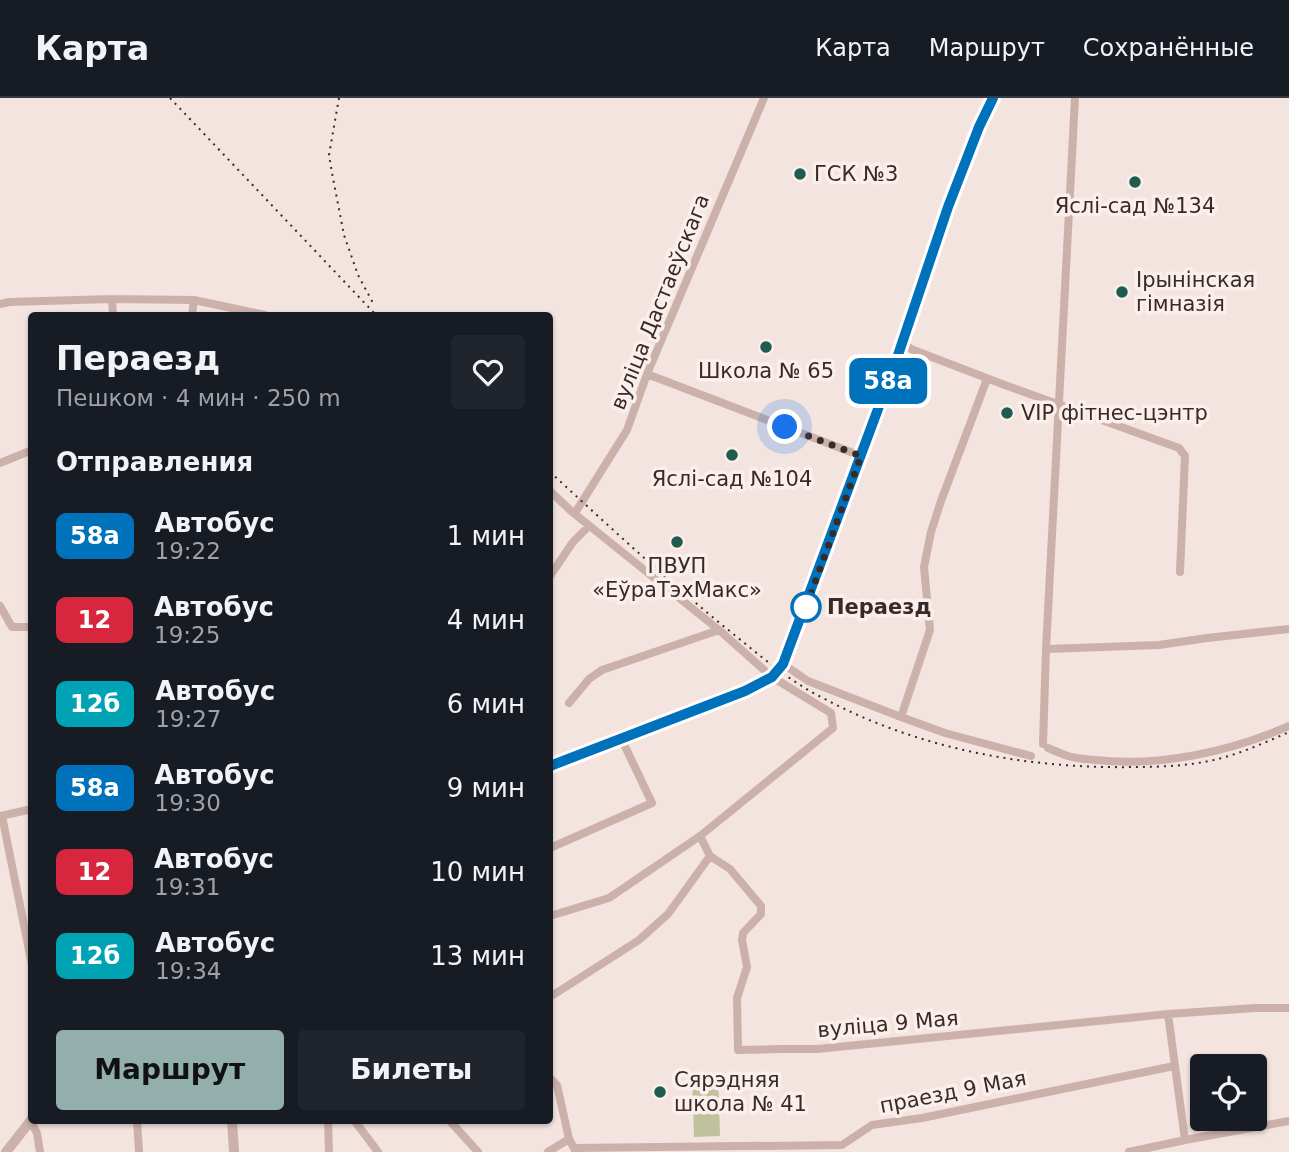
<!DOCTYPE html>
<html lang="ru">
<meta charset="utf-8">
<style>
:root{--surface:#171b24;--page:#20242c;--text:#f1f3f6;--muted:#9ea1a6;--line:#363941;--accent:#92afab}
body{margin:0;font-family:"DejaVu Sans",sans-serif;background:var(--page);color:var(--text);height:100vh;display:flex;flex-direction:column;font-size:26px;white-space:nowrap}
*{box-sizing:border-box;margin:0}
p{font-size:23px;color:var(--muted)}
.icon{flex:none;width:38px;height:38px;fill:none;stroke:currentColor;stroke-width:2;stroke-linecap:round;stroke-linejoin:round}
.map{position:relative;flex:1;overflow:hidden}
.drawer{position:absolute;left:28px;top:214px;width:525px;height:812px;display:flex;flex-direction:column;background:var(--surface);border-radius:7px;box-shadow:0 2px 5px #0004}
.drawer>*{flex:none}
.badge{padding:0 14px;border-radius:10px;font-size:24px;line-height:46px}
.tools{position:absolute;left:1190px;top:956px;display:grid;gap:14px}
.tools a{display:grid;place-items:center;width:77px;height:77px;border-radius:7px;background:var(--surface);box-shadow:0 2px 5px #0004;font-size:35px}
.you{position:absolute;width:35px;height:35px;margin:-18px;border:5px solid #fff;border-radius:50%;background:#1a73e8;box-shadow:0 0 0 10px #1a73e833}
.map>.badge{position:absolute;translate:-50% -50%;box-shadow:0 0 0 4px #fff}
h2{padding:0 28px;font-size:26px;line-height:63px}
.round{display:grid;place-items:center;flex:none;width:74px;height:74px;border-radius:7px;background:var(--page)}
.head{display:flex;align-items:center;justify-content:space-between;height:119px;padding:0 28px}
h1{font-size:33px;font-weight:700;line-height:52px}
.button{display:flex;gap:14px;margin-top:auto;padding:14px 28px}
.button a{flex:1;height:80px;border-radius:7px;background:var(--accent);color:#111;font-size:28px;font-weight:700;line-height:80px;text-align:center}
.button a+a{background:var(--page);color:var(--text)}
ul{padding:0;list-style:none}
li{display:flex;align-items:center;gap:21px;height:84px;padding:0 28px}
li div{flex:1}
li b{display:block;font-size:26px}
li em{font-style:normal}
li .badge{min-width:77px;font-weight:700;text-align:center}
header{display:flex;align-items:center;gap:42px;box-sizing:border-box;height:98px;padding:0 35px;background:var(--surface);border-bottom:2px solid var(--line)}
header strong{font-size:33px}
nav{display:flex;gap:38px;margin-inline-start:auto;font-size:24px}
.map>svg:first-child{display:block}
.green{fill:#c0c29e}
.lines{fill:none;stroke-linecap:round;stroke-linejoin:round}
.minor{stroke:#cbb1aa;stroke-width:8}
.tertiary{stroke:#cbb1aa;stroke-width:10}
.rail{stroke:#392a2a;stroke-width:2;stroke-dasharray:2 5;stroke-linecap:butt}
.line-casing{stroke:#fff;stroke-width:16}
.line{stroke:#0072bc;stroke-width:10}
.walk{stroke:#392a2a;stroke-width:7;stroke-dasharray:0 12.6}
.poi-dot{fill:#1f5b4f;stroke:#faefeb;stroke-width:2.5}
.stop-dot{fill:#fff;stroke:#0072bc;stroke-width:3.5}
.labels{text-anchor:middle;stroke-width:7;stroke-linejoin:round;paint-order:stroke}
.poi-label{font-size:21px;fill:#392a2a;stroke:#faefeb;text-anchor:start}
.street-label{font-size:21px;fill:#392a2a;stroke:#faefeb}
.stop-label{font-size:21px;font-weight:bold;fill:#392a2a;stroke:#faefeb;text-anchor:start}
</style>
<header>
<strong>Карта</strong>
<nav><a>Карта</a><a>Маршрут</a><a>Сохранённые</a></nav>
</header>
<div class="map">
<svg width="1289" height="1054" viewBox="0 0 1289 1054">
<rect width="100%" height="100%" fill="#f3e4df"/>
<path class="green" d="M718,976L720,1038L694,1039L692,977Z"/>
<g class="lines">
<path class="minor" d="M112,201L113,217
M0,206L9,204L112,201L194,202L265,217
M192,217L194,202
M902,244L911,251L1002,286L1179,350L1185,358L1180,474
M647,276L861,358
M0,365L32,352
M550,393L571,413L719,532L772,579L831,615L833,630L700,738L609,800L550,818
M575,415L627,332L647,276L764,0
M550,478L573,444L589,428
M0,508L12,529H32
M1046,551L1159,547L1207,540L1289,531
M783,566L808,583L901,619L945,635L1031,658
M569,605L589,581L602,572L719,532
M901,619L930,532L924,469L931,434L941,403L987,281
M1043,646L1046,551L1075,0
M1048,650C1055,653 1062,656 1068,658C1077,661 1086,661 1095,662C1160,669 1229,654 1289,628
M0,718L32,711
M2,718L32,867
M700,738L710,758L730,771L761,808V816L743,835L742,842L747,869L737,900L738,952L781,951H817L1168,916L1255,910H1289
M550,750L652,705L621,640
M550,899L639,842L668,816L710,758
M1168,916L1185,1042
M550,980L557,987L569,1041L575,1052
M137,1022L139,1054
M328,1022L329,1054
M354,1022L378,1054
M449,1022L478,1054
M30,1023L37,1035L40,1054
M574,1050L842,1047L872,1027L922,1020L1174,968
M548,1054L569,1041
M1129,1054L1185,1042L1289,1023"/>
<path class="tertiary" d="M550,668L745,593C764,583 776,580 787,561L897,260L948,109L979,29L992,0
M232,1022L234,1054
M6,1054L32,1021"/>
<path class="rail" d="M170,0L376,217
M339,0L329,57L332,75L344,137L358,177L373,205
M550,374C611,430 672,487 737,539C764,561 791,584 823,600C918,651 1028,671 1135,669C1158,669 1182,668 1204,664C1233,659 1262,646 1289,634"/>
</g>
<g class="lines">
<g class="line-casing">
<path id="line" d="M550,668L745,593L772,579L783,566L897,260L948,109L979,29L993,0"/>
</g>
<use href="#line" class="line"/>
<path class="walk" d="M785,329L861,358L806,509"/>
</g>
<g class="poi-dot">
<circle cx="800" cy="76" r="7"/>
<circle cx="1135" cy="84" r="7"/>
<circle cx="1122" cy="194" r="7"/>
<circle cx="766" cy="249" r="7"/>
<circle cx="1007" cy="315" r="7"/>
<circle cx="732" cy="357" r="7"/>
<circle cx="677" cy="444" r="7"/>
<circle cx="660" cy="994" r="7"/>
</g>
<circle class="stop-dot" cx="806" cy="509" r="14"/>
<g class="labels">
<g class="poi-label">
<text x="814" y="83">ГСК №3</text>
<text x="1135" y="115" text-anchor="middle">Яслі-сад №134</text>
<text x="1136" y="189">Ірынінская<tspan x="1136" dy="24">гімназія</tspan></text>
<text x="766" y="280" text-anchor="middle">Школа № 65</text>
<text x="1021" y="322">VIP фітнес-цэнтр</text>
<text x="732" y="388" text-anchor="middle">Яслі-сад №104</text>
<text x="677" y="475" text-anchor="middle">ПВУП<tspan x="677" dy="24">«ЕўраТэхМакс»</tspan></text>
<text x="674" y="989">Сярэдняя<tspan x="674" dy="24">школа № 41</tspan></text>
</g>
<g class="street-label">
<text transform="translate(660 204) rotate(-68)" y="7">вуліца Дастаеўскага</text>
<text transform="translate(888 926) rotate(-5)" y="7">вуліца 9 Мая</text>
<text transform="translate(953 994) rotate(-11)" y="7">праезд 9 Мая</text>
</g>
<g class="stop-label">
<text x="827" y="516">Пераезд</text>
</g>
</g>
</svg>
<div class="tools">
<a><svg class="icon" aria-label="locate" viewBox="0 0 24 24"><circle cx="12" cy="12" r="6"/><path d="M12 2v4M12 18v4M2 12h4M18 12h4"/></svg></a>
</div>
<div class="you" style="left:785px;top:329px"></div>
<b class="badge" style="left:888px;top:283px;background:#0072bc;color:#fff">58а</b>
<section class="drawer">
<div class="head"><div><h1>Пераезд</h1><p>Пешком · 4 мин · 250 m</p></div><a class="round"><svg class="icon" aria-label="heart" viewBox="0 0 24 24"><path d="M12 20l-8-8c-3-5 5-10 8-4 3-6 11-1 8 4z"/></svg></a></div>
<h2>Отправления</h2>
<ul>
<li><span class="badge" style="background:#0072bc;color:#fff">58а</span><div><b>Автобус</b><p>19:22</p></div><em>1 мин</em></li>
<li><span class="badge" style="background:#d7263d;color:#fff">12</span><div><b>Автобус</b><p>19:25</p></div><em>4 мин</em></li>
<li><span class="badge" style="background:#00a3b4;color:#fff">12б</span><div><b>Автобус</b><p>19:27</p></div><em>6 мин</em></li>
<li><span class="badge" style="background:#0072bc;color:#fff">58а</span><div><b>Автобус</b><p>19:30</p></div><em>9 мин</em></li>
<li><span class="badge" style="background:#d7263d;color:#fff">12</span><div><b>Автобус</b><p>19:31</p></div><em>10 мин</em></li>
<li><span class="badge" style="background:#00a3b4;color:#fff">12б</span><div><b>Автобус</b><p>19:34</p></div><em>13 мин</em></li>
</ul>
<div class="button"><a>Маршрут</a><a>Билеты</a></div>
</section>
</div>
